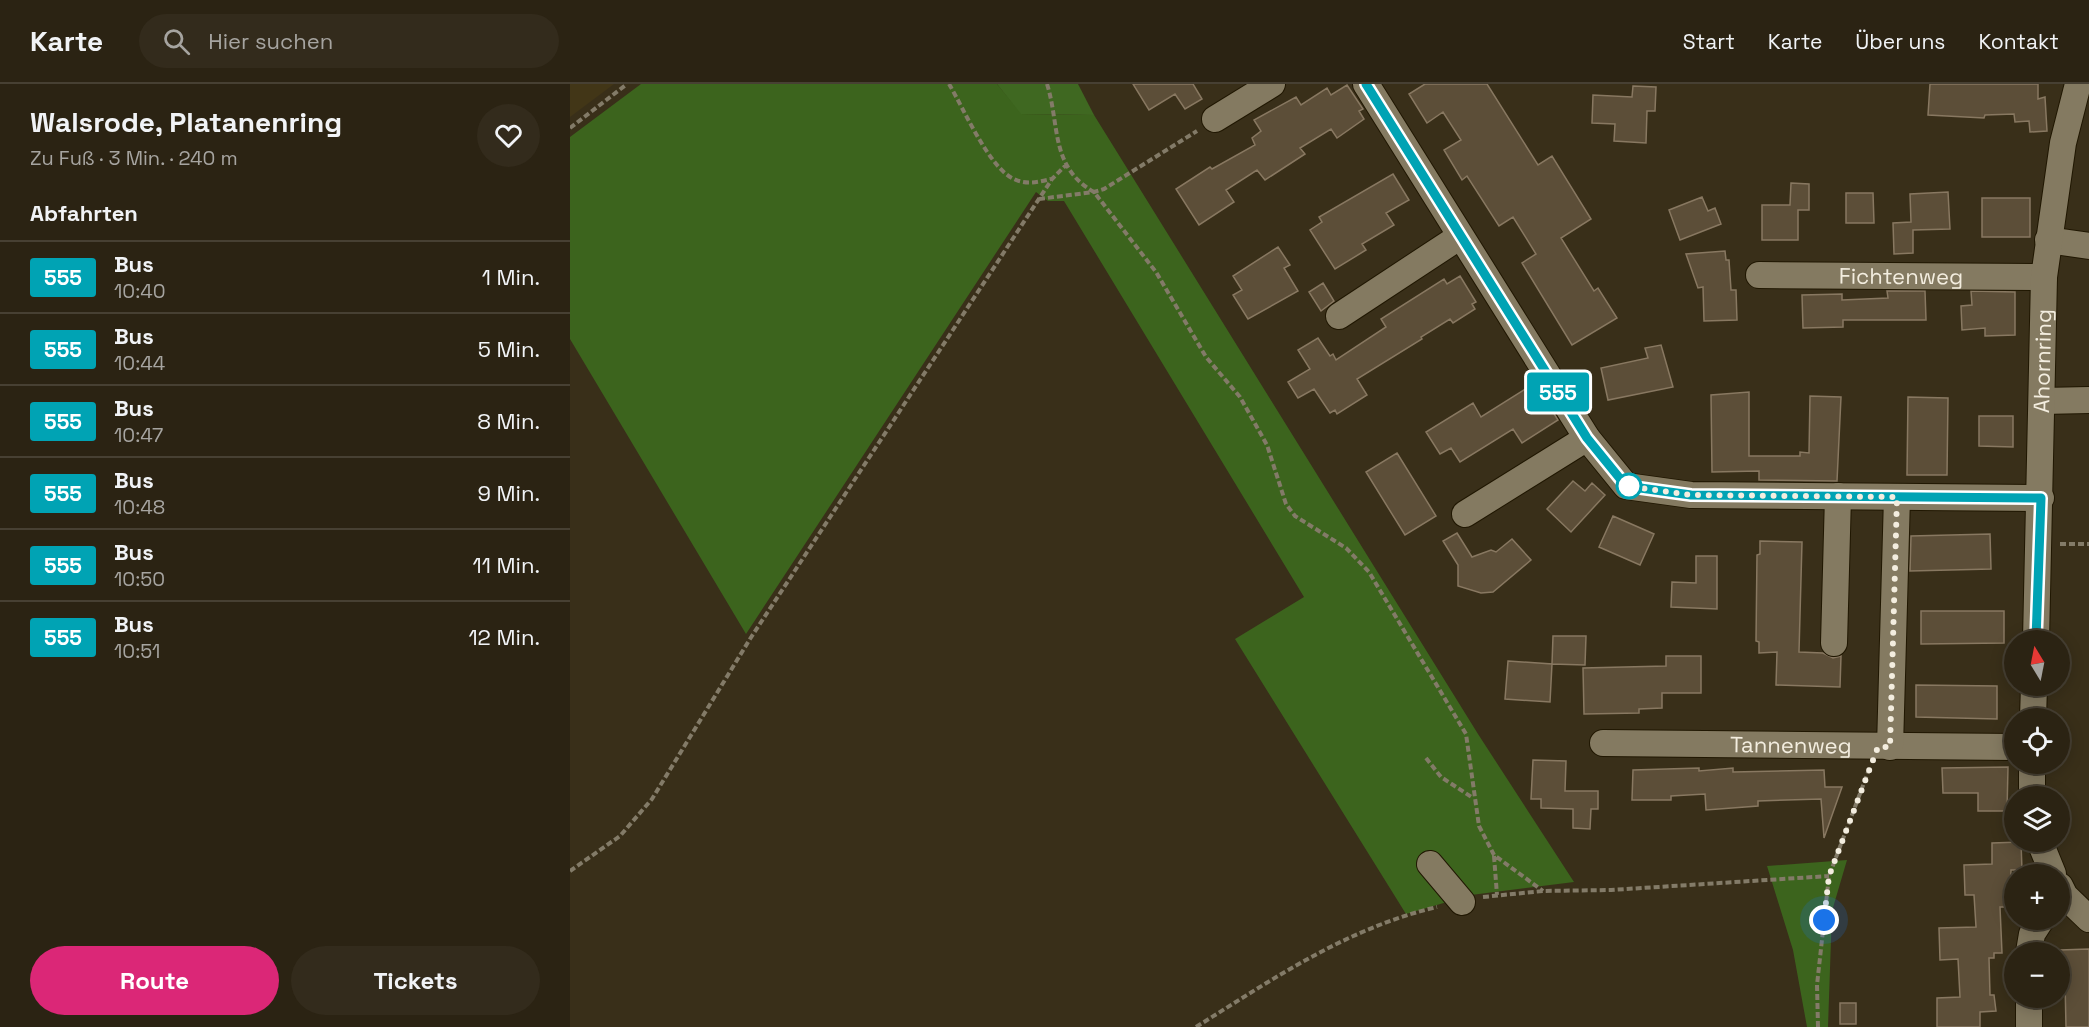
<!DOCTYPE html>
<html lang="de">
<meta charset="utf-8">
<style>
:root{--surface:#2b2313;--page:#332b1c;--text:#f1f3f6;--muted:#a6a4a0;--line:#474033;--accent:#db2777}
body{margin:0;font-family:"Space Grotesk",sans-serif;background:var(--page);color:var(--text);height:100vh;display:flex;flex-direction:column;font-size:22px;white-space:nowrap}
*{box-sizing:border-box;margin:0}
p{font-size:20px;color:var(--muted)}
.icon{flex:none;width:33px;height:33px;fill:none;stroke:currentColor;stroke-width:2;stroke-linecap:round;stroke-linejoin:round}
.map{position:relative;flex:1;overflow:hidden}
.sheet{display:flex;flex-direction:column;background:var(--surface);width:570px}
.sheet>*{flex:none}
.badge{padding:0 12px;border-radius:4px;font-size:21px;line-height:39px}
.needle{width:39px;rotate:350deg}
.fabs{position:absolute;left:1434px;top:546px;display:grid;gap:12px}
.fabs a{display:grid;place-items:center;width:66px;height:66px;border-radius:50%;background:var(--surface);box-shadow:0 3px 15px #0003,0 0 0 2px var(--line);font-size:30px}
.you{position:absolute;width:30px;height:30px;margin:-15px;border:4px solid #fff;border-radius:50%;background:#1a73e8;box-shadow:0 0 0 9px #1a73e833}
.map>.badge{position:absolute;translate:-50% -50%;box-shadow:0 0 0 3px #fff}
h2{padding:0 30px;font-size:22px;line-height:54px}
.round{display:grid;place-items:center;flex:none;width:63px;height:63px;border-radius:32px;background:var(--page)}
.head{display:flex;align-items:center;justify-content:space-between;height:102px;padding:0 30px}
h1{font-size:28px;font-weight:600;line-height:45px}
.action{display:flex;gap:12px;margin-top:auto;padding:12px 30px}
.action a{flex:1;height:69px;border-radius:36px;background:var(--accent);color:#fff;font-size:24px;font-weight:600;line-height:69px;text-align:center}
.action a+a{background:var(--page);color:var(--text)}
ul{padding:0;list-style:none}
li{display:flex;align-items:center;gap:18px;height:72px;padding:0 30px;border-top:2px solid var(--line)}
li div{flex:1}
li b{display:block;font-size:22px}
li em{font-style:normal}
li .badge{min-width:66px;font-weight:700;text-align:center}
header{display:flex;align-items:center;gap:36px;box-sizing:border-box;height:84px;padding:0 30px;background:var(--surface);border-bottom:2px solid var(--line)}
header strong{font-size:28px}
nav{display:flex;gap:33px;margin-inline-start:auto;font-size:21px}
.search{width:420px;height:54px;background:var(--page);display:flex;align-items:center;gap:15px;box-sizing:border-box;padding:0 21px;border-radius:33px;color:var(--muted);font-size:22px}
main{display:flex;flex:1;min-height:0}
.map>svg:first-child{display:block}
.built{fill:#423617}
.green{fill:#3c641d}
.forest{fill:#3f6821}
.building{fill:#5c4e38;stroke:#887861;stroke-width:1.5}
.lines{fill:none;stroke-linecap:round;stroke-linejoin:round}
.minor-casing{stroke:#201702;stroke-width:28}
.path{stroke:#837b68;stroke-width:4;stroke-dasharray:6 3;stroke-linecap:butt}
.minor{stroke:#847a61;stroke-width:26}
.line-casing{stroke:#fff;stroke-width:14}
.line{stroke:#00a3b4;stroke-width:9}
.walk{stroke:#f3eddf;stroke-width:6;stroke-dasharray:0 10.8}
.stop-dot{fill:#fff;stroke:#00a3b4;stroke-width:3}
.labels{text-anchor:middle;stroke-width:4.5;stroke-linejoin:round;paint-order:stroke}
.street-label{font-size:22px;fill:#f3eddf;stroke:#1c180e}
</style>
<header>
<strong>Karte</strong>
<div class="search"><svg class="icon" aria-label="search" viewBox="0 0 24 24"><circle cx="10" cy="10" r="6"/><path d="M15 15l6 6"/></svg>Hier suchen</div>
<nav><a>Start</a><a>Karte</a><a>Über uns</a><a>Kontakt</a></nav>
</header>
<main>
<section class="sheet">
<div class="head"><div><h1>Walsrode, Platanenring</h1><p>Zu Fuß · 3 Min. · 240 m</p></div><a class="round"><svg class="icon" aria-label="heart" viewBox="0 0 24 24"><path d="M12 20l-8-8c-3-5 5-10 8-4 3-6 11-1 8 4z"/></svg></a></div>
<h2>Abfahrten</h2>
<ul>
<li><span class="badge" style="background:#00a3b4;color:#fff">555</span><div><b>Bus</b><p>10:40</p></div><em>1 Min.</em></li>
<li><span class="badge" style="background:#00a3b4;color:#fff">555</span><div><b>Bus</b><p>10:44</p></div><em>5 Min.</em></li>
<li><span class="badge" style="background:#00a3b4;color:#fff">555</span><div><b>Bus</b><p>10:47</p></div><em>8 Min.</em></li>
<li><span class="badge" style="background:#00a3b4;color:#fff">555</span><div><b>Bus</b><p>10:48</p></div><em>9 Min.</em></li>
<li><span class="badge" style="background:#00a3b4;color:#fff">555</span><div><b>Bus</b><p>10:50</p></div><em>11 Min.</em></li>
<li><span class="badge" style="background:#00a3b4;color:#fff">555</span><div><b>Bus</b><p>10:51</p></div><em>12 Min.</em></li>
</ul>
<div class="action"><a>Route</a><a>Tickets</a></div>
</section>
<div class="map">
<svg width="1519" height="943" viewBox="0 0 1519 943">
<rect width="100%" height="100%" fill="#392f19"/>
<path class="built" d="M0,0H44L0,33Z"/>
<path class="green" d="M71,0H427L452,30L524,31L908,650L1004,798L901,811L836,830L665,555L734,513L494,117H478L466,108L176,550L0,255V53Z
M1277,776L1262,827L1258,943H1237L1223,866L1197,782Z"/>
<path class="forest" d="M427,0H508L524,31L451,30Z"/>
<path class="building" d="M563,0H623L632,15L615,25L605,10L579,26Z
M855,0H917L968,81L982,72L1021,135L991,154L1024,207L1028,204L1047,234L1002,261L952,179L966,170L943,133L929,142L897,92L892,96L874,66L891,56L873,28L857,39L839,10Z
M1360,0H1468V15L1475,13L1477,47L1460,48L1459,37L1445,38L1444,30L1415,31L1414,34L1358,31Z
M777,1L793,25L789,27L794,35L767,54L761,45L730,64L735,70L695,96L687,86L656,106L664,118L629,141L606,105L640,83L642,85L685,61L682,54L691,47L684,36L726,13L731,21L757,4L761,11Z
M1063,2L1086,3L1085,27H1077L1076,59L1044,57L1045,40L1022,39L1023,11L1062,13Z
M823,90L839,116L816,129L824,141L792,160L796,166L765,185L740,146L752,138L749,133Z
M1221,99L1239,100V126H1228V156H1192V121H1220Z
M1378,108L1380,145L1343,146V169L1324,170L1323,139L1341,138L1340,110Z
M1276,109H1303L1304,139H1276Z
M1132,113L1138,127L1145,124L1151,140L1110,156L1099,126Z
M1412,114H1460V153H1412Z
M708,163L720,181L714,184L728,207L678,235L663,211L672,206L663,192Z
M1155,167L1156,176H1159L1161,206H1166L1167,236L1134,237L1133,203L1128,204L1116,170Z
M890,192L906,218L902,220L905,225L883,239L880,235L851,253L852,255L787,295L797,311L767,330L765,326L760,329L744,305L728,314L718,298L740,285L728,266L748,254L760,272L763,270L766,276L816,243L811,235L874,195L877,200Z
M753,199L764,217L751,227L739,208Z
M1317,207H1355L1356,236H1273V243L1233,244L1232,211L1272,210V216L1318,214Z
M1401,207L1445,208V251L1415,252V244L1392,246L1391,222L1402,221Z
M1091,261L1103,303L1038,316L1031,284L1078,274L1075,264Z
M965,299L988,336L952,359L943,345L890,378L881,364L870,370L856,348L903,319L911,333Z
M1179,308V372H1230V368L1239,369L1240,312L1271,313L1267,397L1189,396V387L1142,388L1141,311Z
M1338,313L1378,314L1377,391H1337Z
M1409,332H1443V363L1409,362Z
M827,369L866,432L835,451L796,388Z
M1003,397L1015,407L1022,399L1035,411L1001,448L977,425Z
M1043,432L1084,450L1070,481L1029,463Z
M887,449L902,473L921,466L926,468L942,455L961,476L923,508L911,509L888,502V481L873,457Z
M1420,450L1421,485L1340,487L1341,452Z
M1190,457L1232,458L1229,568L1253,569L1263,574L1271,572L1270,603L1206,601L1207,568L1189,569V558L1186,557L1187,471L1190,470Z
M1126,472H1147V525L1101,523L1102,498L1126,499Z
M1351,527H1434V559L1351,560Z
M983,552H1016L1015,581L982,580Z
M1096,572H1131V609H1092V624L1069,625V629L1014,630L1013,584L1096,582Z
M938,577L982,580L980,618L935,615Z
M1346,601L1427,602V635L1346,633Z
M963,676L996,677L995,707H1028V725H1021L1020,745L1003,744V725L971,724V715H961Z
M1438,683L1437,727H1408V709H1373L1372,684Z
M1129,684V687L1163,684V688L1254,686L1255,703H1272L1254,754L1251,715L1188,717V722L1136,726L1135,710L1101,712V716H1062L1063,686Z
M1451,758L1452,786H1441L1440,823H1430L1432,869H1424V874H1419L1420,911H1424L1426,927L1410,928V943H1367V914L1390,913L1388,875L1370,876L1369,844L1406,843L1404,811H1395L1394,781L1422,780V759Z
M1519,865V943H1496L1495,897H1490V866Z
M1270,919H1286V940H1270Z"/>
<g class="lines">
<g class="minor-casing">
<g id="minor">
<path d="M796,0L1017,354L1056,402L1121,411L1471,414"/>
<path d="M645,35L702,0"/>
<path d="M1478,156L1519,162"/>
<path id="s1" d="M1189,191L1474,193"/>
<path d="M769,232L889,153"/>
<path d="M1472,317L1519,316"/>
<path d="M895,430L1017,354"/>
<path id="s2" d="M1466,556L1474,193L1493,59L1508,0"/>
<path d="M1264,559L1268,412"/>
<path d="M1463,634L1464,602"/>
<path id="s3" d="M1033,659L1444,663"/>
<path d="M1320,663L1327,413"/>
<path d="M1462,680V712"/>
<path d="M1470,758L1483,790"/>
<path d="M860,780L892,818"/>
<path d="M1490,802L1495,812L1519,835"/>
<path d="M1459,868L1462,850L1471,836"/>
<path d="M1459,914V943"/>
</g>
</g>
<path class="path" d="M379,0C394,25 419,84 444,95C456,101 469,98 481,95
M477,0C490,41 480,83 524,108L586,188L636,273L670,313L697,361L716,420L725,432L776,464L799,488L896,650L909,742L924,771L973,807
M0,44L57,0
M469,115L524,108L534,105L627,47
M1490,460H1519
M856,674L871,693L903,714
M924,772L927,811
M0,787L50,752L82,715L180,555L482,95L496,81
M913,813L973,807L1041,806L1259,792
M626,943C703,895 777,844 867,823
M1248,943L1247,901L1259,792L1300,683"/>
<use href="#minor" class="minor"/>
</g>
<g class="lines">
<g class="line-casing">
<path id="line" d="M796,0L1017,354L1056,402L1121,411L1471,414L1466,556"/>
</g>
<use href="#line" class="line"/>
<path class="walk" d="M1059,402H1056L1121,411L1327,413L1320,663H1308L1259,792L1254,836"/>
</g>
<circle class="stop-dot" cx="1059" cy="402" r="12"/>
<g class="labels">
<g class="street-label">
<text dy="8" stroke="none"><textPath href="#s1" startOffset="142">Fichtenweg</textPath></text>
<text dy="8" stroke="none"><textPath href="#s2" startOffset="279">Ahornring</textPath></text>
<text dy="8" stroke="none"><textPath href="#s3" startOffset="188">Tannenweg</textPath></text>
</g>
</g>
</svg>
<div class="fabs">
<a><svg class="needle" viewBox="-14 -14 28 28"><path d="M0-13l5 13h-10z" fill="#e53935"/><path d="M0 13l5-13h-10z" fill="#a6a4a0"/></svg></a>
<a><svg class="icon" aria-label="locate" viewBox="0 0 24 24"><circle cx="12" cy="12" r="6"/><path d="M12 2v4M12 18v4M2 12h4M18 12h4"/></svg></a>
<a><svg class="icon" aria-label="layers" viewBox="0 0 24 24"><path d="M12 4l9 5-9 5-9-5zM3 14l9 5 9-5"/></svg></a>
<a>+</a>
<a>−</a>
</div>
<div class="you" style="left:1254px;top:836px"></div>
<b class="badge" style="left:988px;top:308px;background:#00a3b4;color:#fff">555</b>
</div>
</main>
